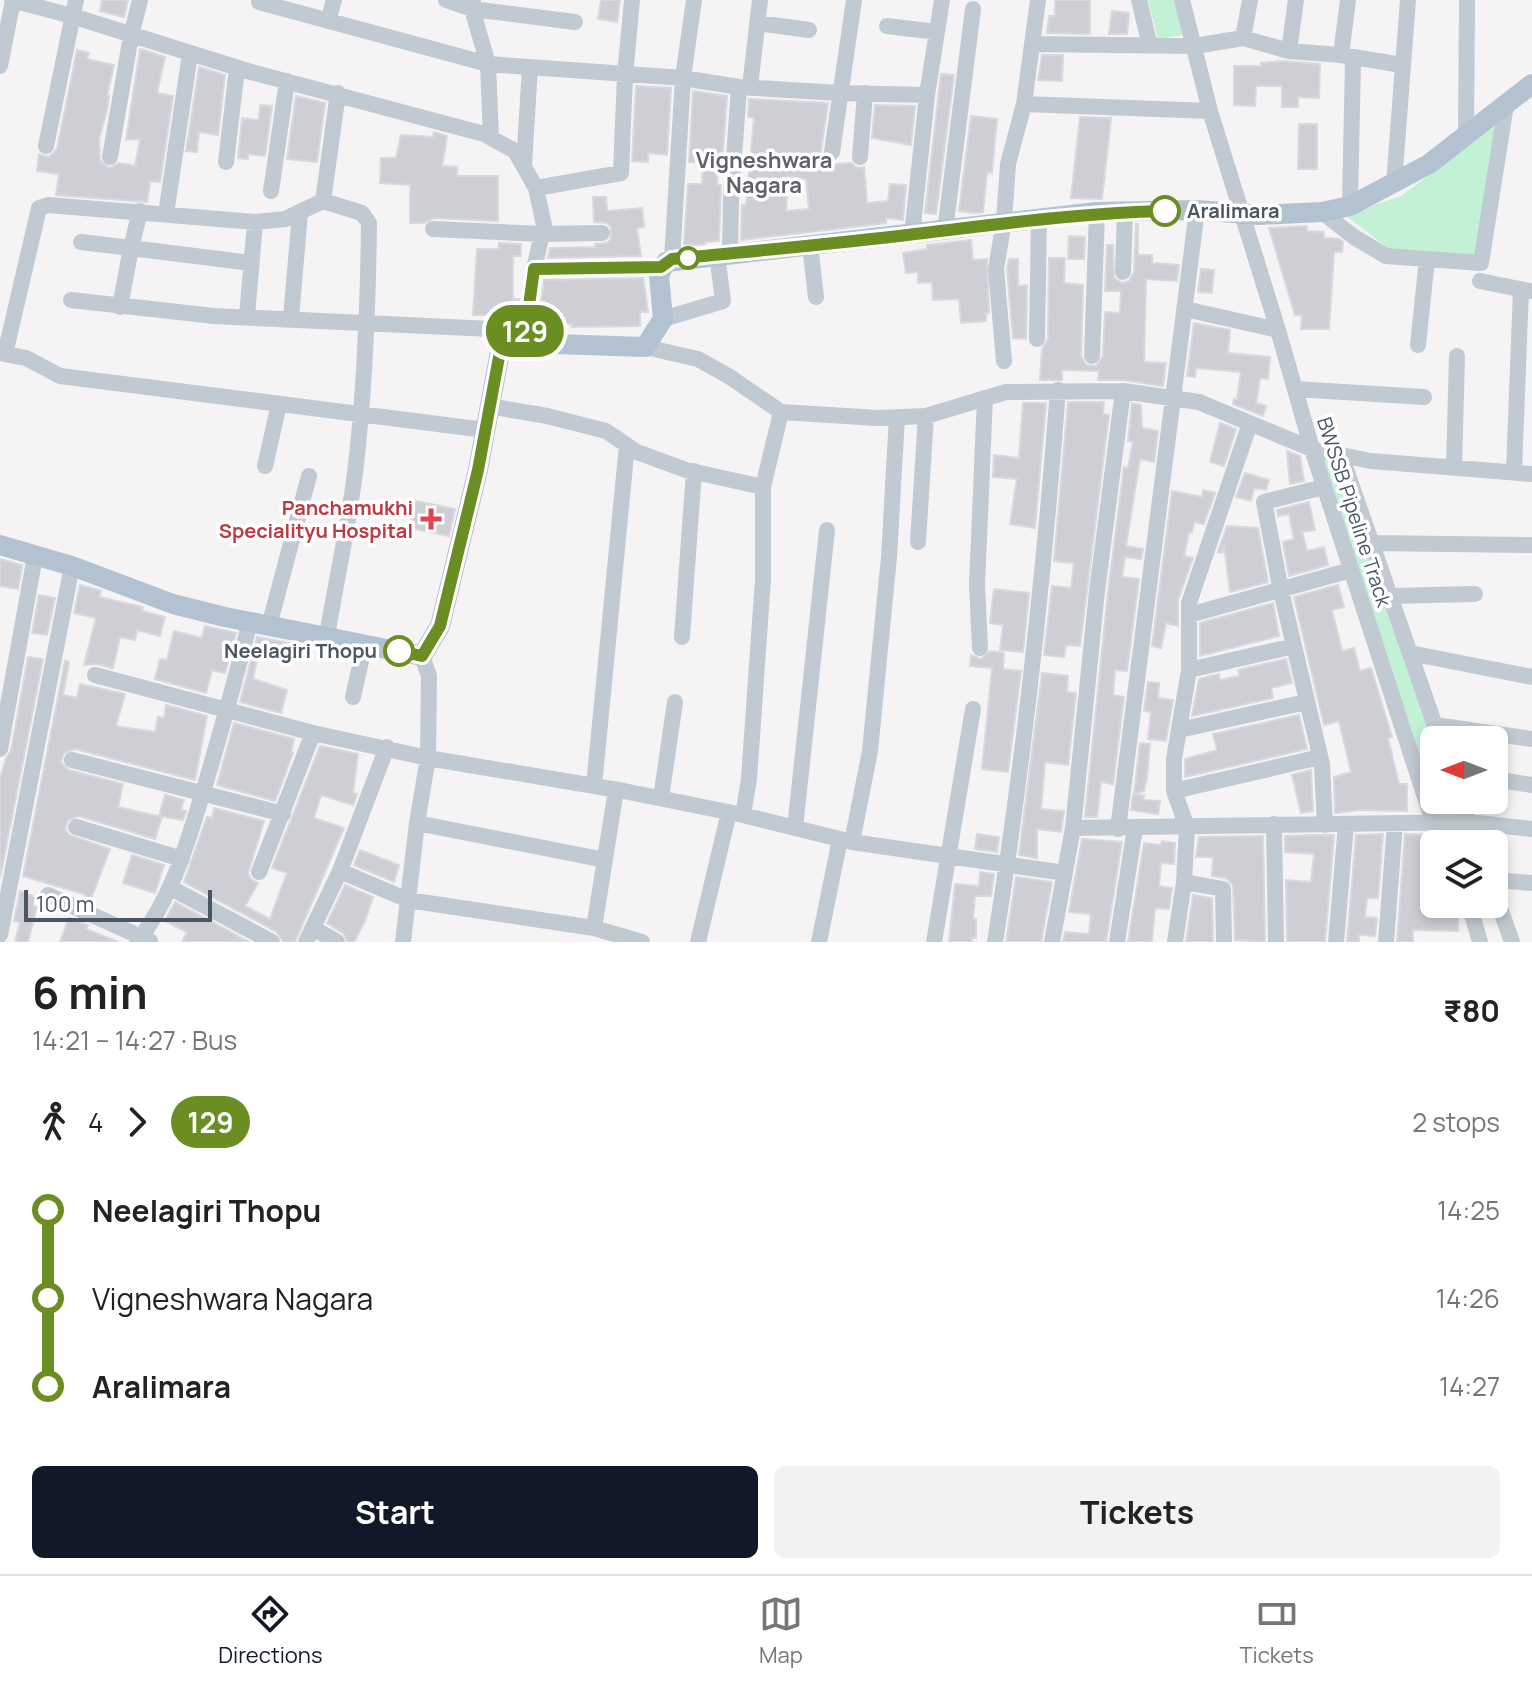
<!DOCTYPE html>
<meta charset="utf-8">
<style>
:root{--surface:#fff;--page:#f2f2f2;--text:#222;--muted:#767676;--line:#e0e0e0;--accent:#111827}
body{margin:0;font-family:Manrope,sans-serif;background:var(--page);color:var(--text);height:100vh;display:flex;flex-direction:column;font-size:30px;white-space:nowrap}
*{box-sizing:border-box;margin:0}
p{font-size:26px;color:var(--muted)}
.icon{flex:none;width:44px;height:44px;fill:none;stroke:currentColor;stroke-width:2;stroke-linecap:round;stroke-linejoin:round}
.map{position:relative;height:942px;overflow:hidden}
.details{display:flex;flex-direction:column;background:var(--surface);flex:1}
.details>*{flex:none}
.badge{padding:0 16px;border-radius:26px;font-size:28px;line-height:52px}
.needle{width:52px;rotate:270deg}
.buttons{position:absolute;left:1420px;top:726px;display:grid;gap:16px}
.buttons a{display:grid;place-items:center;width:88px;height:88px;border-radius:12px;background:var(--surface);box-shadow:0 4px 12px #0003;font-size:40px}
.scale{position:absolute;left:24px;bottom:20px;width:188px;box-sizing:border-box;padding-left:8px;border:4px solid #4a5661;border-top:0;font-size:22px;line-height:28px;white-space:nowrap;color:#4a5661;-webkit-text-stroke:6px #fff;paint-order:stroke}
.map>.badge{position:absolute;translate:-50% -50%;box-shadow:0 0 0 4px #fff}
.legs{display:flex;align-items:center;gap:12px;height:88px;padding:0 32px;font-size:26px}
.legs p{margin-inline-start:auto}
.head{display:flex;align-items:center;justify-content:space-between;height:136px;padding:0 32px}
h1{font-size:44px;font-weight:700;line-height:60px}
.action{display:flex;gap:16px;margin-top:auto;padding:16px 32px}
.action a{flex:1;height:92px;border-radius:12px;background:var(--accent);color:#fff;font-size:32px;font-weight:700;line-height:92px;text-align:center}
.action a+a{background:var(--page);color:var(--text)}
ul{padding:0 32px;list-style:none}
li{display:flex;align-items:center;gap:28px;height:88px;font-size:30px}
li i{display:grid;place-items:center;width:12px;height:100%;margin:0 10px;background:currentColor}
li i::after{content:'';width:20px;height:20px;margin:-10px;border:6px solid;border-radius:50%;background:var(--surface)}
li p{margin-inline-start:auto}
li:first-child i{background:linear-gradient(#0000 50%,currentColor 0)}
li:last-child i{background:linear-gradient(currentColor 50%,#0000 0)}
.tabs{display:flex;justify-content:space-around;align-items:center;height:112px;border-top:2px solid var(--line);background:var(--surface);font-size:22px;color:var(--muted)}
.tabs a{display:grid;justify-items:center;gap:4px}
.tabs .active{color:var(--accent)}
.map>svg:first-child{display:block}
.green{fill:#c3f1d5}
.building{fill:#cdcfd5;stroke:#d7d9de;stroke-width:2;fill-rule:evenodd}
.lines{fill:none;stroke-linecap:round;stroke-linejoin:round}
.minor{stroke:#c1cad2;stroke-width:16}
.major{stroke:#b3c2d1;stroke-width:20}
.line-1-casing{stroke:#fff;stroke-width:18}
.line-1{stroke:#6b8e23;stroke-width:12}
.stop-1-dot{fill:#fff;stroke:#6b8e23;stroke-width:4}
.health-dot{fill:#e0444e;stroke:#fff;stroke-width:3}
.labels{text-anchor:middle;stroke-width:7;stroke-linejoin:round;paint-order:stroke}
.stop-label{font-size:20px;font-weight:bold;fill:#4a5661;stroke:#fff;text-anchor:start}
.health-label{font-size:20px;font-weight:bold;fill:#be3a42;stroke:#fff;text-anchor:end}
.street-label{font-size:20px;fill:#4a5661;stroke:#fff}
.neighbourhood-label{font-size:22px;font-weight:bold;fill:#5f6368;stroke:#fff}
</style>
<div class="map">
<svg width="1532" height="942" viewBox="0 0 1532 942">
<rect width="100%" height="100%" fill="#f5f3f3"/>
<path class="green" d="M1148,0H1174L1183,35L1158,39Z
M1500,122L1478,259L1392,251L1345,215L1401,196Z
M1316,451L1339,458L1434,742V800H1453L1443,818L1435,819Z"/>
<path class="building" d="M102,0H128L124,17L100,11Z
M601,0H620L617,22L598,19Z
M1055,0H1090V34L1047,33L1049,16H1055Z
M1112,11L1129,13L1127,34H1109Z
M140,49L165,57L157,93L173,96L160,182L150,181L147,202L56,195L59,174L37,171L39,154L49,157L57,149L77,50L89,53L87,59L114,65L107,96H109L107,110L99,139L100,160L109,168L119,163L135,166L140,139L126,140Z
M1042,55H1063L1062,81L1038,80Z
M1282,61L1320,64L1319,98L1298,97V107H1282V86H1256L1255,106L1234,105V66H1261V63Z
M199,67L225,75L218,135L199,132L197,152L186,151Z
M941,74L954,75L936,214L925,213Z
M636,86L671,88L667,155L648,153V162L632,161Z
M693,91L727,96L722,165H718L717,185H721L719,241L705,242V244L699,245L684,244L688,184H702L703,162H689Z
M296,96L325,103L317,162L287,159Z
M749,99L828,103L821,150L823,165L851,163L858,168L864,167L867,203L888,201L890,184L906,185L903,220L886,218V223L741,240L742,205H746L754,118L748,117ZM788,177L806,179L809,209L786,211Z
M260,105L272,106L265,156L248,154V159L238,158L242,118L259,120Z
M875,105L915,106L911,145L872,138Z
M971,116L997,119L992,173L987,172L983,212L976,213L959,211Z
M1080,117L1111,118L1102,199L1071,198Z
M1299,124H1317V169H1298Z
M434,132L447,136L442,166L457,167V176H498V221L434,218L424,223H410V185L380,183L381,158H396L401,135L433,137Z
M593,197H606L607,211L642,208L644,227L637,228L641,256L548,258L550,248L595,247V244L607,243L611,239V227L607,223L594,222Z
M1136,224H1138V255H1152V263L1179,265L1177,281L1146,279L1144,362L1166,363L1163,386L1124,380H1098L1099,371L1062,370V380H1040L1042,349L1048,339L1049,258H1065L1064,283L1083,285L1081,356L1086,365L1096,366L1103,356L1105,312L1120,313L1121,291H1105L1107,245H1113L1114,278L1122,283L1129,281L1134,272Z
M1307,226V231L1324,232V238L1339,239L1343,242L1342,252H1334L1329,329H1301L1302,315H1295L1269,228Z
M1069,236L1085,237L1084,259H1068Z
M971,240L973,260L987,259L989,313H986V321L961,323L959,299L933,300L932,282L918,283V272L906,273L903,253L927,249V245Z
M499,243L521,244V256H513V299H519L517,315H473L477,249H499Z
M1009,259H1018V286L1027,285L1026,339L1013,338L1007,269Z
M1201,269L1214,270L1212,293L1198,292Z
M643,278L648,312H640V326L572,327V324L538,323L544,280Z
M1194,323L1230,330L1228,353L1270,357L1268,379L1260,378L1256,403L1266,406L1263,416L1233,404L1234,399H1237L1241,372L1196,368L1195,377L1187,376Z
M1068,402H1104L1103,414L1109,415L1080,646L1066,645L1064,657L1044,655L1052,586L1071,588L1074,563L1054,561Z
M1023,403H1046L1035,528L1010,524L1017,479L993,477L994,455L1019,458Z
M1132,403L1141,405L1142,428L1158,431L1154,462L1140,459L1126,546L1143,549L1141,559L1125,557L1122,577L1139,579L1127,671L1115,670L1113,695L1124,697L1113,784L1101,782L1097,817H1085L1108,592L1124,467L1128,468L1133,442L1128,441Z
M1220,423L1236,429L1224,466L1210,462Z
M1287,451L1300,456L1304,481L1290,484Z
M1245,473L1269,480L1266,490L1254,488L1251,501L1236,497Z
M1203,490L1215,493L1204,524L1194,522L1192,533L1189,532L1184,556L1193,558L1178,600V626L1166,623L1161,648L1152,646L1172,491L1202,497Z
M416,501L455,509L449,536L410,528Z
M1309,502L1315,530L1302,532L1307,551L1324,547L1328,565L1289,576L1283,542L1294,539L1289,514L1278,516L1277,510Z
M1227,526L1258,528L1268,582L1230,592L1224,545L1222,553L1218,552Z
M0,559L22,565L18,589L0,586Z
M80,585L101,591L99,597L143,607L142,611L165,617L160,636L137,630L135,640L120,637L113,668L97,664L84,665L96,618L74,613Z
M1338,585L1344,607L1332,610L1342,651L1354,648L1360,671L1371,668L1392,737L1388,738L1399,784H1407V811L1359,810L1335,813L1334,777L1351,772L1339,721L1324,725L1294,597Z
M994,589L1029,593L1023,652L1000,650L1003,625L990,623Z
M39,595L55,598L47,635L32,633Z
M1273,603L1279,636L1200,656V623Z
M205,626L236,633L225,673L212,670L206,693L155,679L160,659L167,660L174,631L202,638Z
M257,637L290,643L289,655L273,653L272,658L258,655L253,679L287,690L281,713L240,702Z
M990,651L1004,653L1003,669L1021,671L1008,772L982,769L992,668L970,666L971,655L981,659Z
M28,657L43,659L0,878V779L6,758L11,751Z
M1286,659L1292,683L1271,688L1273,698L1192,716L1199,679L1219,674L1220,680L1240,676L1238,670Z
M65,661L69,662L63,695L77,698L80,684L125,694L116,726L155,732L158,717L164,718L166,705L207,716L195,780L75,749L64,753L61,762L69,770L123,784L118,807L162,817L155,839L79,816L68,820L65,829L69,835L110,849L91,899L83,894L23,876Z
M1042,673L1068,676L1067,692L1076,693L1068,765L1045,762L1042,798L1041,809L1064,811L1061,832L1037,829V858L1019,855Z
M1148,682L1159,683L1158,698L1173,700L1166,741L1148,739L1151,712L1144,711Z
M1299,715L1307,749L1185,777V759L1217,750L1213,734Z
M234,723L294,739L291,753H293L275,801L217,785Z
M1140,743L1150,744L1147,777L1144,791L1134,794Z
M320,746L358,754L353,793L357,794L353,805L321,795L314,818L344,828L295,942H283L277,932L184,882L207,817L212,818L214,808L264,821L248,873L251,879L258,883L245,906L270,919L287,873L272,868Z
M1311,770L1313,811L1301,813L1292,775Z
M165,795L184,800L181,810L186,811L183,820L159,816Z
M1133,795H1144L1143,800L1160,801L1158,814L1131,810Z
M977,834L999,837L997,852L975,849Z
M1383,834L1378,898H1367L1365,917L1377,918L1375,936L1359,935V942H1347L1356,835Z
M1405,834L1440,835L1442,844H1434V867H1425L1422,909H1458V931L1413,930V942H1397Z
M1313,835H1334L1325,942H1287L1286,880L1311,882L1314,854L1285,852V836Z
M1263,836L1265,942L1235,940L1233,885L1226,878L1212,876L1213,857H1196L1199,837Z
M1082,839L1122,842L1106,942H1063L1065,932L1089,934L1091,914L1069,912Z
M1162,841L1175,843L1174,864L1161,863L1159,886L1172,888L1169,909L1155,908L1152,942H1128L1144,843L1161,845Z
M360,850L399,865L394,882L354,865Z
M132,855L164,865L155,893L123,883Z
M980,872L994,874L991,896H975L973,919H976V938H972V942H949L955,884L979,886Z
M1016,877L1052,882L1041,942H1006Z
M345,885L373,897L365,921L354,942H348L343,933L327,923Z
M20,891L35,897L34,906L37,907L28,942H15L20,922L14,921Z
M1193,895L1212,898L1213,942H1186Z
M175,902L249,942H182L187,932L165,921Z
M69,918L88,925L86,929L118,942H60Z"/>
<g class="lines">
<path class="minor" d="M12,0L72,16L251,72L484,134L515,151L536,188L544,225L534,269L524,343
M446,0L472,9L575,22
M473,0L472,9L488,64L683,78L739,87L840,93L927,95
M1139,0L1150,46
M1182,0L1210,111L1278,330L1312,449L1433,822
M259,2L488,64L491,137
M328,21L334,0
M757,23L809,30
M887,26L937,32
M1243,38L1250,0
M1032,44L1195,46L1243,38L1289,51L1341,55L1402,65
M1289,51L1296,0
M1341,55L1348,0
M0,66L13,0
M750,87L760,0
M1024,104L1210,111
M1466,137L1467,0
M46,146L76,0
M832,152L854,0
M110,157L131,36L140,0
M860,157L865,93
M226,162L237,68
M524,165L530,67
M1394,184L1408,0
M536,188L621,173L625,75L632,0
M271,191L287,81
M323,201L362,213L369,223C368,307 365,390 355,473C348,528 336,582 327,636
M1350,206L1353,59
M1322,212L1354,237L1386,256L1481,263L1506,105
M166,214L190,54
M433,229L542,234L602,233
M945,231L973,9
M912,235L927,95L942,0
M81,242L131,248L140,211
M810,245L816,297
M730,253L731,200L739,87
M672,259L683,78L694,0
M534,269L661,267
M1123,272L1125,212
M1480,281L1529,291
M71,300L214,316L491,329L500,336L506,347
M120,307L131,248L251,263
M1185,309L1278,330
M247,316L255,222
M291,318L300,213
M663,319L723,301L717,255
M1037,339L1039,218
M1418,345L1427,259
M645,347L698,359L730,377L781,412L878,418L926,416L1006,392L1123,391L1199,402L1312,449L1341,455L1371,461L1532,474
M0,353L26,358L60,376L485,430
M5,354L39,208L48,205L255,222L285,219L323,201L338,93
M1092,356L1097,212
M1004,361L996,269L1004,221L1008,164L1024,104L1038,0
M1295,389L1424,397
M489,406L547,416L606,431L637,452L686,470L763,487L781,412
M1341,455L1440,740
M265,466L279,404
M1454,467L1457,356
M1514,472L1521,289
M1324,487L1264,502L1281,591L1322,764L1325,825
M918,542L926,416
M1371,543L1532,545
M1389,596L1475,594
M1189,615L1351,570
M269,626L309,476
M682,637L694,471
M980,648L977,584L985,398
M1410,653L1532,677
M422,656L429,676L428,758L624,791L743,815L852,842L1065,873
M1189,670L1294,646
M95,675L313,733L428,758L417,823L403,942
M353,697L365,643
M1435,725L1532,739
M1179,730L1306,702
M0,749L35,556
M72,760L283,814
M1494,779L1532,785
M594,786L627,445
M1174,791L1320,757
M661,798L675,702
M1461,800L1477,844
M743,815L749,779L763,579V487
M1448,822L1453,844
M417,823L605,860
M1274,824L1276,942
M76,827L182,859
M795,828L827,530
M1073,828L1097,591L1123,391
M1118,829L1197,210
M852,842L870,751L889,557L897,417
M340,871L387,747
M259,872L313,733
M1494,880L1532,883
M1184,882L1223,889L1224,942
M171,888L272,942
M1494,891L1512,942
M48,895L150,941
M1469,904L1480,942
M313,928L337,942
M594,928L616,790
M0,935L72,566
M137,942C172,898 187,844 203,792C220,735 236,678 250,621
M306,942L340,871L408,900L594,928L642,942
M698,942L729,812
M819,942L840,839
M934,942L973,709
M995,942C1024,760 1044,573 1058,390
M1052,942L1073,828L1469,822L1532,829
M1117,942L1135,828
M1175,942L1184,882L1187,827L1174,791V759L1189,670V603L1250,423
M1336,942L1346,824
M1386,942L1395,823"/>
<path class="major" d="M0,545L72,566L173,604L225,617L422,656L440,626L478,470L499,357L506,347L524,343L645,347L663,319L659,275L666,262L1097,212L1197,210L1258,215L1322,212L1350,206L1429,164L1532,84"/>
</g>
<g class="lines">
<g class="line-1-casing">
<path id="line-1" d="M399,651L422,656L440,626L478,470L499,357L506,347L524,343L534,269L661,267L672,259C753,251 835,244 915,234C1000,224 1080,213 1165,211"/>
</g>
<use href="#line-1" class="line-1"/>
</g>
<g class="stop-1-dot">
<circle cx="1165" cy="211" r="14"/>
<circle cx="688" cy="258" r="10"/>
<circle cx="399" cy="651" r="14"/>
</g>
<path class="health-dot" d="M427 507h8v8h8v8h-8v8h-8v-8h-8v-8h8z"/>
<g class="labels">
<g class="stop-label">
<text x="1187" y="218">Aralimara</text>
<text x="377" y="658" text-anchor="end">Neelagiri Thopu</text>
</g>
<g class="health-label">
<text x="413" y="515">Panchamukhi<tspan x="413" dy="23">Specialityu Hospital</tspan></text>
</g>
<g class="street-label">
<text transform="translate(1354 512) rotate(72)" y="7">BWSSB Pipeline Track</text>
</g>
<g class="neighbourhood-label">
<text x="764" y="168">Vigneshwara<tspan x="764" dy="25">Nagara</tspan></text>
</g>
</g>
</svg>
<div class="buttons">
<a><svg class="needle" viewBox="-14 -14 28 28"><path d="M0-13l5 13h-10z" fill="#e53935"/><path d="M0 13l5-13h-10z" fill="#767676"/></svg></a>
<a><svg class="icon" aria-label="layers" viewBox="0 0 24 24"><path d="M12 4l9 5-9 5-9-5zM3 14l9 5 9-5"/></svg></a>
</div>
<div class="scale">100 m</div>
<b class="badge" style="left:525px;top:331px;background:#6b8e23;color:#fff">129</b>
</div>
<section class="details">
<div class="head"><div><h1>6 min</h1><p>14:21 – 14:27 · Bus</p></div><b>₹80</b></div>
<div class="legs"><svg class="icon" aria-label="walk" viewBox="0 0 24 24"><circle cx="13" cy="4" r="2"/><path d="M13 8l-2 6 4 7M11 14l-3 7M7 12l3-4h3l4 4"/></svg>4<svg class="icon" aria-label="forward" viewBox="0 0 24 24"><path d="M9 5l7 7-7 7"/></svg><b class="badge" style="background:#6b8e23;color:#fff">129</b><p>2 stops</p></div>
<ul>
<li><i style="color:#6b8e23"></i><b>Neelagiri Thopu</b><p>14:25</p></li>
<li><i style="color:#6b8e23"></i><span>Vigneshwara Nagara</span><p>14:26</p></li>
<li><i style="color:#6b8e23"></i><b>Aralimara</b><p>14:27</p></li>
</ul>
<div class="action"><a>Start</a><a>Tickets</a></div>
</section>
<nav class="tabs">
<a class="active"><svg class="icon" aria-label="directions" viewBox="0 0 24 24"><path d="M12 3l9 9-9 9-9-9zM9 14v-3h6M13 9l2 2-2 2"/></svg>Directions</a>
<a><svg class="icon" aria-label="map" viewBox="0 0 24 24"><path d="M3 6l6-2 6 2 6-2v14l-6 2-6-2-6 2zM9 4v14M15 6v14"/></svg>Map</a>
<a><svg class="icon" aria-label="tickets" viewBox="0 0 24 24"><path d="M3 7h18v10H3zM15 7v10"/></svg>Tickets</a>
</nav>
